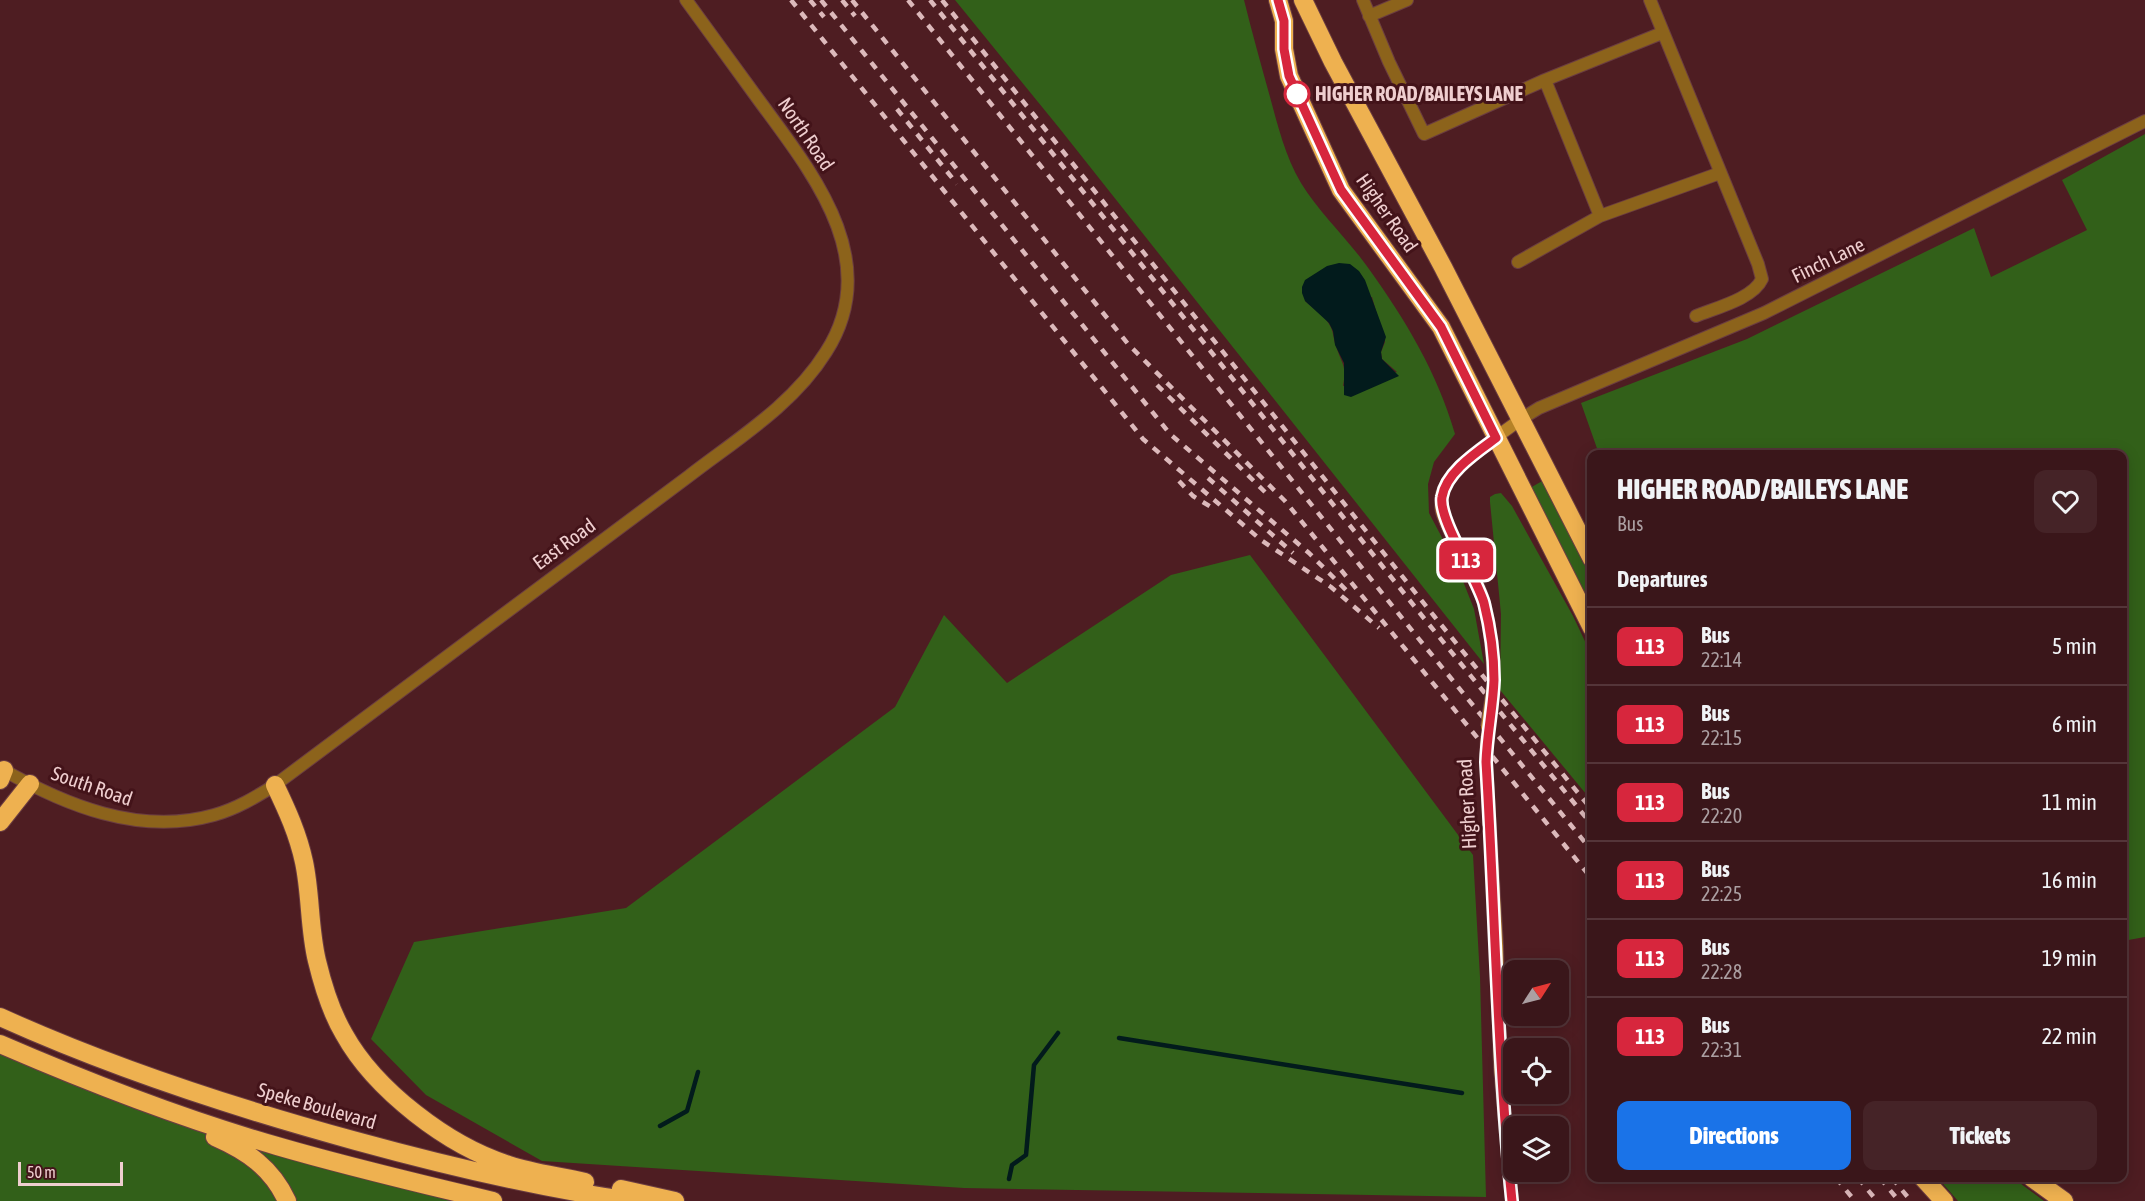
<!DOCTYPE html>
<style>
:root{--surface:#3a161a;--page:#452327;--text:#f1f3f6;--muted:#ab9fa2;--line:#543539;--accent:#1a73e8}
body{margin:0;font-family:"Asap Condensed",sans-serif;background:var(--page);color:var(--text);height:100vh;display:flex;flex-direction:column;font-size:22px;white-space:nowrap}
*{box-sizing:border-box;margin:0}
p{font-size:20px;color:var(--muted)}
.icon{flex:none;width:33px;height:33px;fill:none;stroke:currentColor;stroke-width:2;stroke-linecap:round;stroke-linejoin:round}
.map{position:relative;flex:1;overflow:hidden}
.drawer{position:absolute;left:1587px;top:450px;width:540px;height:732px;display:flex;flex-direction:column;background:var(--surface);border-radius:12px;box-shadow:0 3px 15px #0003,0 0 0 2px var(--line)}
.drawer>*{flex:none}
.badge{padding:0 12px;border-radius:9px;font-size:21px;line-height:39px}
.needle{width:39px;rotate:54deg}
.controls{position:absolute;left:1503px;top:960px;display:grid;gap:12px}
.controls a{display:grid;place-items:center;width:66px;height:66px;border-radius:12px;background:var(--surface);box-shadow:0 3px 15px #0003,0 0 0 2px var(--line);font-size:30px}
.scale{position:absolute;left:18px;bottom:15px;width:105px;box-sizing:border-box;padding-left:6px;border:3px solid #efcecf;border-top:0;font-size:16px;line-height:21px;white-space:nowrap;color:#efcecf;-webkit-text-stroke:4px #431319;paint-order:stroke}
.map>.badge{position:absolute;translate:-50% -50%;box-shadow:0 0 0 3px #fff}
h2{padding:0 30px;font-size:22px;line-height:54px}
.round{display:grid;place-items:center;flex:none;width:63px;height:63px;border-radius:12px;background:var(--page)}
.headline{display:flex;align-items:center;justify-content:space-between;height:102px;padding:0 30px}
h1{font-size:28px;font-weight:800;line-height:45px}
.button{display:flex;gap:12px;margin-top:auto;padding:12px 30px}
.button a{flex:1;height:69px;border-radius:12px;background:var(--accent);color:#fff;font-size:24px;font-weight:800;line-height:69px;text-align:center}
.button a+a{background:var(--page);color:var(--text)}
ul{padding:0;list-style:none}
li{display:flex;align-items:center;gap:18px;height:78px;padding:0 30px;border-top:2px solid var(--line)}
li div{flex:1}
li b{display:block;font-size:22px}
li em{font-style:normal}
li .badge{min-width:66px;font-weight:700;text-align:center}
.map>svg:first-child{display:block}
.green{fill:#326019;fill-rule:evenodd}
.water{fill:#021b1c}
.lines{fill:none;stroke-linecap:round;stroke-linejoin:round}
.stream{stroke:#021b1c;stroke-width:4.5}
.street-casing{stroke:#6b3d41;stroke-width:14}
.secondary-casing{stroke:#6b3d41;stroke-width:14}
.highway-casing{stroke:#6b3d41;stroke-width:20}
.street{stroke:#8c631b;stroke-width:12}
.secondary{stroke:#b68227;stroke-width:12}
.highway{stroke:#eeb150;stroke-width:18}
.rail{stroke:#dcb9bb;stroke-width:4.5;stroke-dasharray:8 8;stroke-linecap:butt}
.secondary-bridge-casing{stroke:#6b3d41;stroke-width:14;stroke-linecap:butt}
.secondary-bridge{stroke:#b68227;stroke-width:12}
.line-casing{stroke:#fff;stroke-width:14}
.line{stroke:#d7263d;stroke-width:9}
.stop-dot{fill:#fff;stroke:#d7263d;stroke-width:3}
.labels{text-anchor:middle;stroke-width:6;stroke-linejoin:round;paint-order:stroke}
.stop-label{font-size:20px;font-weight:bold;fill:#efcecf;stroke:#431319;text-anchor:start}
.street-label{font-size:20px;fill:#efcecf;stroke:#431319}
</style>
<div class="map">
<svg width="2145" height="1201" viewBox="0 0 2145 1201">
<rect width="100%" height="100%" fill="#4e1d22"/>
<path class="green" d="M955,0H1244C1252,32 1261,65 1270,97C1278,126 1285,156 1301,183C1320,214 1348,239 1369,269C1405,319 1438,374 1455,434L1434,462L1428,484L1429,513L1457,566L1474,609L1484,664L1060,129ZM1372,297L1385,342L1381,352L1382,359L1397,372L1343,386C1347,365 1342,365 1336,346C1333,339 1334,331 1329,324C1324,315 1313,308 1305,301Z
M2145,134V937L2123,941L2122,454H1599L1581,403L1747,339L1974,228L1991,277L2087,230L2062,180Z
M1544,480L1591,578V611L1530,488Z
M1501,493L1512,506L1573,616L1591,654V800L1500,690L1501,614L1490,502V497L1495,494Z
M1250,555L1473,855L1480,977L1486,1197L964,1188L542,1161L426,1095L371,1039L414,942L626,908L895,707L944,615L1007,683L1171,575Z
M0,1044L128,1096L493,1201H0Z
M1938,1178H2013L2044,1201H1958Z"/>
<path class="water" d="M1339,263L1350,264L1359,271L1365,280L1386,337L1381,352L1382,359L1399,376L1351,397L1344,395V363L1335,345L1333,331L1329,323L1305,301L1302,293V287L1305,280L1327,266Z"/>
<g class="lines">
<path class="stream" d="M1119,1038L1462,1093
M660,1126L687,1111L698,1072
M1009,1179L1012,1165L1026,1155L1034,1065L1058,1033"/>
<g class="street-casing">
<path id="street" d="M1363,0L1389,62L1424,134L1545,80L1662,33
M1650,0L1758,264L1762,279C1753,299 1715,308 1696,316
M1369,16L1407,0
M1545,80L1600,216
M1518,262L1600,216L1720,173
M1521,419L1539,408L1764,313L2145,121
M0,768C64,805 139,836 214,815C236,809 256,797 275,785L689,476C737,439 793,405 826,352C884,262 814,175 761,103C736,69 711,34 686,0"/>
</g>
<g class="secondary-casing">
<path id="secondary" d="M1494,680C1492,654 1491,629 1484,603C1475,570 1452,544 1442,512C1440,503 1441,493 1446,485C1457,463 1500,435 1521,419
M1486,762L1497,946L1500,1067L1512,1201"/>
</g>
<g class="highway-casing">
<path id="highway" d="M1278,0L1284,21V49L1289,76L1341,190L1441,327L1592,628
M1303,0L1333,62L1443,267L1592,559
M0,780L4,770
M275,785C287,810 298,834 304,862C311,895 309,928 317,961C323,986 331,1012 344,1034C375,1090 448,1146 509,1165C533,1173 560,1176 585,1182
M0,822L30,784
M0,1017C115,1069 235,1108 356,1141C447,1166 539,1188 632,1201
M0,1044C90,1083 183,1119 277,1146C349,1167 421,1184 493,1201
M215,1137C247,1151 272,1168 287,1201
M1923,1178L1944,1201
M2032,1178L2064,1201
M621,1189L675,1201"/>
</g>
<use href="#street" class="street"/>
<use href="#secondary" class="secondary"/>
<use href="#highway" class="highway"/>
<path class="rail" d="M791,0L1143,439L1261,540L1331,587L1379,628
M810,0L824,17
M821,0L1170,434L1309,553L1346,590
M842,0L855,16
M852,0L1128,344L1285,501L1592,879
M908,0L1414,633L1592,851
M930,0L1427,622L1592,825
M942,0L1434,616L1592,810
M897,109L957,184
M1157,385L1270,497
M1208,478L1293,553
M1179,481L1193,496L1211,507
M1836,1178L1855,1201
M1858,1178L1877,1201
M1880,1178L1899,1201
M1892,1178L1911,1201"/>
<g class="secondary-bridge-casing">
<path id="secondary-bridge" d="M1487,727L1494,680
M1486,762L1487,736"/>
</g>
<use href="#secondary-bridge" class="secondary-bridge"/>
</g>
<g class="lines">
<g class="line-casing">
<path id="line" d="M1278,0L1284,21V49L1289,76L1341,190L1441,327L1496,438C1477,452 1446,472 1442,497C1438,518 1476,576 1484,603C1490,627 1494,654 1494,680C1493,707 1487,734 1486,762C1495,908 1497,1055 1512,1201"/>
</g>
<use href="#line" class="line"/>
</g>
<circle class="stop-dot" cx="1297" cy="94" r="12"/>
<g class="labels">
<g class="stop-label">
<text x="1315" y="101">HIGHER ROAD/BAILEYS LANE</text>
</g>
<g class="street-label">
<text transform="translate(806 134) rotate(56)" y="7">North Road</text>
<text transform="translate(1387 213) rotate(55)" y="7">Higher Road</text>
<text transform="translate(1828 260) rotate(-26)" y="7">Finch Lane</text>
<text transform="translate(564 544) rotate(-36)" y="7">East Road</text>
<text transform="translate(92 786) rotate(19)" y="7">South Road</text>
<text transform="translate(1467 804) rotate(-93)" y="7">Higher Road</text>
<text transform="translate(317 1106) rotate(16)" y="7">Speke Boulevard</text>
</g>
</g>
</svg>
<div class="controls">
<a><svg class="needle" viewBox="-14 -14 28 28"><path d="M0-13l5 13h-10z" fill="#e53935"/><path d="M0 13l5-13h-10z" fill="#ab9fa2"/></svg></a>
<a><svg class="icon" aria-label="locate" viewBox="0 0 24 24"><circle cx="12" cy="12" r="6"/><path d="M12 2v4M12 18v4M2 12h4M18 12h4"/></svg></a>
<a><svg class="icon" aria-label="layers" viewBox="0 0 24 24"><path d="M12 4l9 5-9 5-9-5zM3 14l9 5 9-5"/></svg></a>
</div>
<div class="scale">50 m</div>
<b class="badge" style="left:1466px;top:560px;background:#d7263d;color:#fff">113</b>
<section class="drawer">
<div class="headline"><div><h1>HIGHER ROAD/BAILEYS LANE</h1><p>Bus</p></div><a class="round"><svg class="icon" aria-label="heart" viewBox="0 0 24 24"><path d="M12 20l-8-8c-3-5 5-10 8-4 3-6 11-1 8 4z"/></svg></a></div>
<h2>Departures</h2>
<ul>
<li><span class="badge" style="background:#d7263d;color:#fff">113</span><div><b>Bus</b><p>22:14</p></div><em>5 min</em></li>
<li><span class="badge" style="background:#d7263d;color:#fff">113</span><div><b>Bus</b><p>22:15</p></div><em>6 min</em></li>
<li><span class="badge" style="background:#d7263d;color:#fff">113</span><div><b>Bus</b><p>22:20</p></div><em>11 min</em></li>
<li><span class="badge" style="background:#d7263d;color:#fff">113</span><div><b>Bus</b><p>22:25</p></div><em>16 min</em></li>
<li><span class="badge" style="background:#d7263d;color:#fff">113</span><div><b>Bus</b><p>22:28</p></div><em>19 min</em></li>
<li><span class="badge" style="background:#d7263d;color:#fff">113</span><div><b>Bus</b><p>22:31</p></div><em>22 min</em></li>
</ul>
<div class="button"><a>Directions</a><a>Tickets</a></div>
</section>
</div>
